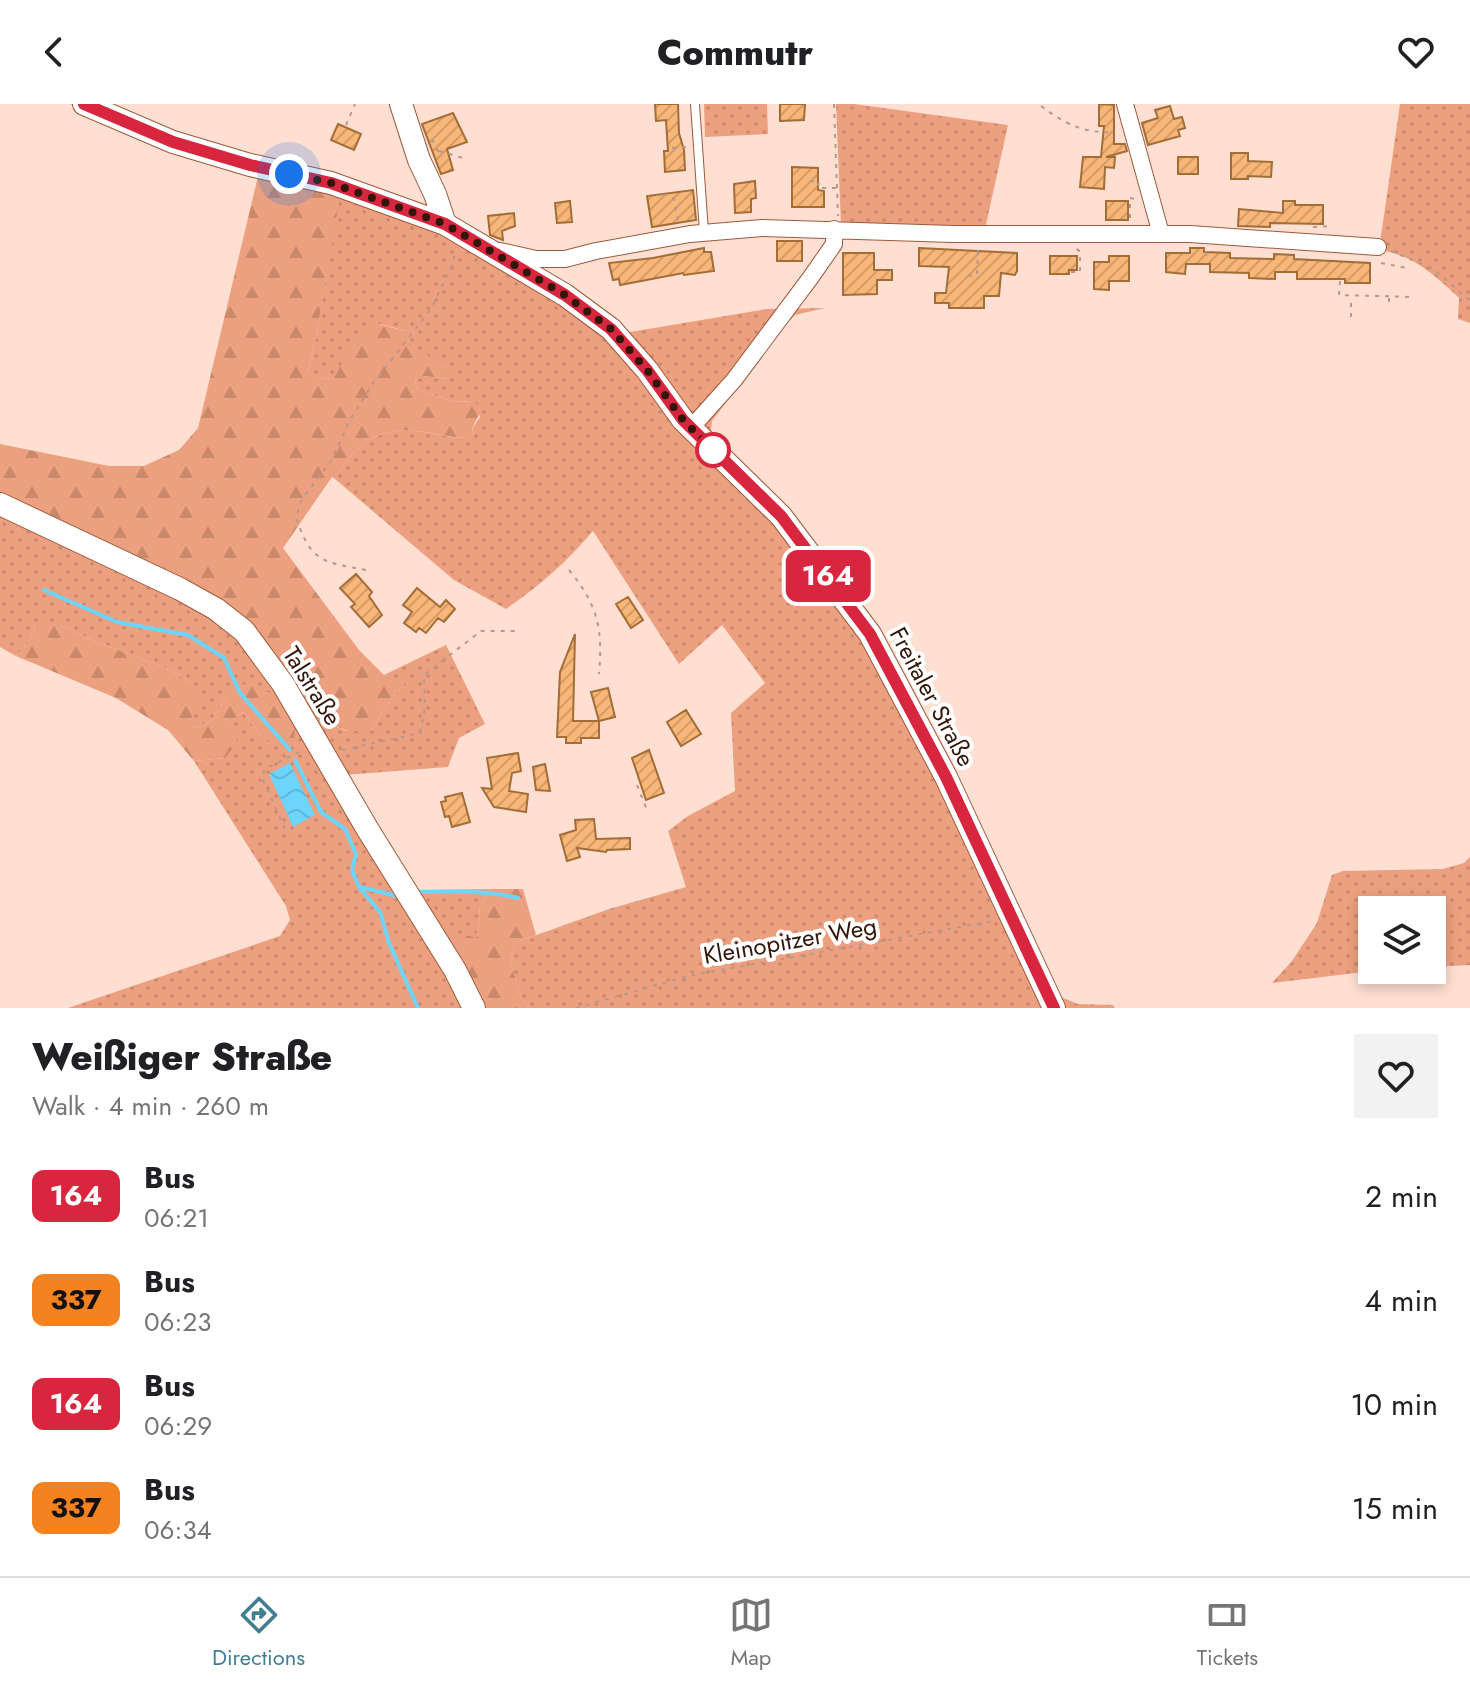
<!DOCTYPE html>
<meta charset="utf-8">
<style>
:root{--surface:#fff;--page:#f2f2f2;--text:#202124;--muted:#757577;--line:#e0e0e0;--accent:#417e94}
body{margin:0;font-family:Jost,sans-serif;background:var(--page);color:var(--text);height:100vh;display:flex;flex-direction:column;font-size:30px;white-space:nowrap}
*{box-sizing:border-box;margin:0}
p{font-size:26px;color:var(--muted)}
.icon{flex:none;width:44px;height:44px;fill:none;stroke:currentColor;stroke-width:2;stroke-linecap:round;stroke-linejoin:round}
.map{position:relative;height:904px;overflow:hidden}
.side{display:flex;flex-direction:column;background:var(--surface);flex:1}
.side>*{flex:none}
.badge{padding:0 16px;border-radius:12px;font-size:28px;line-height:52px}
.controls{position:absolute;left:1358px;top:792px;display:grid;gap:16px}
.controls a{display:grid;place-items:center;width:88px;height:88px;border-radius:0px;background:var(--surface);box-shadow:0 4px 12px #0003;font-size:40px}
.you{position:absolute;width:40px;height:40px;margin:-20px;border:6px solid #fff;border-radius:50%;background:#1a73e8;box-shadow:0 0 0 12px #1a73e833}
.map>.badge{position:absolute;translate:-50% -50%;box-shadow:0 0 0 4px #fff}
.round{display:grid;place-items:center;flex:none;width:84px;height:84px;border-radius:0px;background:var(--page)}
.headline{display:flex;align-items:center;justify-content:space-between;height:136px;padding:0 32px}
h1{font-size:38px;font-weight:800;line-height:60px}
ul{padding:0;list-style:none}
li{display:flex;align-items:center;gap:24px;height:104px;padding:0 32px}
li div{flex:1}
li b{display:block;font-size:30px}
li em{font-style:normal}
li .badge{min-width:88px;font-weight:700;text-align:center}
header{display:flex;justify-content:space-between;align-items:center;height:104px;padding:0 32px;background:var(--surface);font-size:36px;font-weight:800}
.tabs{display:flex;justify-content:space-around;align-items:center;height:112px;border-top:2px solid var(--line);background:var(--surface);font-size:22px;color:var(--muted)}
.tabs a{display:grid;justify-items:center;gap:4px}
.tabs .on{color:var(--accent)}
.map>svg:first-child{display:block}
.green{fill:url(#green-dots)}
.forest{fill:url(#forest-firs)}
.water{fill:url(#water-waves)}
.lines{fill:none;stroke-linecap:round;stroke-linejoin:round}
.stream{stroke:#6dd5fb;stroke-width:4}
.building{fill:url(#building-hatch);stroke:#a36d37;stroke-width:2}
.lane-casing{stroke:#9d5a3c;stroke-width:10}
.street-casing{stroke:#9d5a3c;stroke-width:18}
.secondary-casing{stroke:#9d5a3c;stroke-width:24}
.path{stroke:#b6998b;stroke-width:2;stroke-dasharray:4 6;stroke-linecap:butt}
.lane{stroke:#fff;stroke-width:8}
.street{stroke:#fff;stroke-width:16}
.secondary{stroke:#fff;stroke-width:22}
.line-casing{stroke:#fff;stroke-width:18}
.line{stroke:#d7263d;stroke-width:12}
.walk{stroke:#311609;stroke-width:8;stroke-dasharray:0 14.4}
.stop-dot{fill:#fff;stroke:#d7263d;stroke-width:4}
.labels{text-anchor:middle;stroke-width:8;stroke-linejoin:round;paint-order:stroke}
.street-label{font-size:24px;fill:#311609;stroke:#fff}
</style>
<header><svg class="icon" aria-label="back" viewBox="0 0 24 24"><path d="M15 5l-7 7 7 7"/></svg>Commutr<svg class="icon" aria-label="heart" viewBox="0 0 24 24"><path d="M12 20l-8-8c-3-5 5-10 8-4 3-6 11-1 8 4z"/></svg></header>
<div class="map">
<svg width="1470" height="904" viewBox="0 0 1470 904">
<defs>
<pattern id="green-dots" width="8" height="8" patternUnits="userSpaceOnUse" patternTransform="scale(2)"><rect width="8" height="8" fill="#eca07f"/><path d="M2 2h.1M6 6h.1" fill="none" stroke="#cb896c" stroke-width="1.8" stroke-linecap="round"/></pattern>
<pattern id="forest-firs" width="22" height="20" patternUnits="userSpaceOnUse" patternTransform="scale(2)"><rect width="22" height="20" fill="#eca07f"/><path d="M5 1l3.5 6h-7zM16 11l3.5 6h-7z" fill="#cb896c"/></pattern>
<pattern id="water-waves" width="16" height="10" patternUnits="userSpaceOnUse" patternTransform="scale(2)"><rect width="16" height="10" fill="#6dd5fb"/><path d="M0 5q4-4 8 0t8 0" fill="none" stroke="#5fb6d6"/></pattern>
<pattern id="building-hatch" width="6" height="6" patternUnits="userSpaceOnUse" patternTransform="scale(2)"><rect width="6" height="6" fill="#f8b678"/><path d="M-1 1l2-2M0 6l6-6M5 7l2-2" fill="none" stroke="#d59c66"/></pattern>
</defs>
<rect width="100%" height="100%" fill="#fedfd1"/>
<path class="green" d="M70,0H105L136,16L298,65L574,188L630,228L767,205L825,204L795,211L781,225L712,317L711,326L714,334L863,503L1058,892L1078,900L1113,901L1115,904H530L521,894L510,855L517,838L609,805L686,783L668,727L688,712L735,687L731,609L765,579L722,521L679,560L593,427C567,458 539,482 506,505L454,476L335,375C358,335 383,320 430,329C445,331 460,337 474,331L472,325L480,313L474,298L451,297L417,285L415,276L424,272L447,275L445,264L407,238L414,229L380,220L346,253L340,266L332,275L315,273L308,268L317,228L340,86L87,10Z
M704,0H767L768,30L705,33Z
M836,0H854L1008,21L985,125L841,121Z
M1400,0H1470V219L1458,215L1459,194C1436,172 1412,150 1379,146Z
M0,389L188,479L309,612L347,627H371L390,596L405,579L384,571L446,541L485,620L459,634L448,663L344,671L412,786L489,785L480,802L477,834L485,904H68L280,832L290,816L286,802L194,657L225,654L229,619L243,608L260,631L293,642L226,593L212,616L196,624L189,620L191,578L161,562L92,536L60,521H36L29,538L16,552L0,543Z
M1470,753V861L1432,863V806H1372V866H1381L1272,879L1292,857L1317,819L1332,771L1343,767L1443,765L1464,759Z"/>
<path class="forest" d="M259,68L341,86L317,228L308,268L316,273L332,275C339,268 341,259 346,252C355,241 364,232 372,220C386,220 399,227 414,228L408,238L445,264L450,271L448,275L424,272L415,276L417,285L451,297L474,298L482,304L472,325L474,332C459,336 445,331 430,329C383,320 358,335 335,375L332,373L283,444L359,546L384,571L406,578L390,596L371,627H348L309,612L253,525L0,389V340L109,362H144L179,346L198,324Z
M36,521H60L92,536L161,562L191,578L199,597L189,619L196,624L212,616L226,593L243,580L280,592L296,621L293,642L283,647L260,631L243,608L229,619L238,638L225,654L194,657L168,626L116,594L16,552L29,538Z
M489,785H523L536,831L517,838L510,855L521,894L530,904H485L444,834L460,830L477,834L480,802Z"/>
<path class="water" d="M290,659L315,711L293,723L269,670Z"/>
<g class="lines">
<path class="stream" d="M44,486L117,518L188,531L224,554L240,589L290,646
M295,656L321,708L345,725L356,750L352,766L359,783L380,808L389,839L418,904
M361,783L397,792
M417,788C451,788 485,786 518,794"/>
</g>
<path class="building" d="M655,0H678L679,29L684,46L685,66L665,68L664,47H668L666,16L656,17Z
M780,0H805L804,16L780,17Z
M1099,0L1114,1V40H1125L1127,47L1106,53H1115L1114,64L1105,63L1104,85L1080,83L1083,53H1101L1104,22H1099Z
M1170,2L1174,15L1182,13L1185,24L1178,26L1180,32L1148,41L1142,19L1158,14L1155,6Z
M453,9L467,38L447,45L453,66L441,70L422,20Z
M338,20L361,30L354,46L331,36Z
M1231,49H1248V57L1272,58L1271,73L1248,72V75H1231Z
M1178,53H1198V70H1178Z
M792,63L818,64V86L824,87V103H792Z
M755,77L756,94L751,95V108L735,109L734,80Z
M693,86L696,116L652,123L647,92Z
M570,97L572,118L557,119L555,99Z
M1106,97H1128V116H1106Z
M1283,97H1295V101H1323V120L1270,119V123L1238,122L1239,105L1283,109Z
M514,109L515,122L502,127L503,136L490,131L488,112Z
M777,137H802V157H777Z
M704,144V148H711L714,167L684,171L683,169L620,181L619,175L613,176L609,159L653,154Z
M919,144L1017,149V167L1015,171L1001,169L999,192H984V204H949V199H935V189H946L949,163L919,162Z
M1190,144H1204V148L1230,149V154L1274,155V150L1294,151V155L1370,159V179H1345V175H1297V168H1275V175L1249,174V169L1210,168V160H1186L1185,170L1166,168V149H1190Z
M843,149H874V166H892V176H877V190L843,191Z
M1050,152H1077V166H1069V170H1050Z
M1109,152H1129V177H1109V186L1094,185V158H1109Z
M356,470L372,488L369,492L382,511L369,523L351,503L355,500L340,484Z
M417,484L440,503L446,496L455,505L444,518L438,514L426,529L419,524L416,528L404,519L412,508L403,501Z
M628,493L643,516L631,524L616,500Z
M575,530L573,617H599V634H581V639H566V633H557L560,568Z
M608,584L615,613L599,617L591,588Z
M686,606L701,630L681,642L667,618Z
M649,646L664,689L646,696L632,654Z
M518,649L521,667L512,669L509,687L528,690L526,708L494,703L482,684L492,685L487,654Z
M545,660L550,687L536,686L533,663Z
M462,689L470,718L452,723L449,712L445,713L441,698L446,697L445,693Z
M594,715L596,735L630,734V745L607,746L606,748L577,744L580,753L567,757L560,731L576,726L575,716Z"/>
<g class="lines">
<g class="lane-casing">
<path id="lane" d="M695,0L704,128"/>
</g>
<g class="street-casing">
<path id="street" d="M1125,0L1161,130
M498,150L500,147L536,155H565L596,147L690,130L762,124L953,130H1190L1378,143
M691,324L734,276L811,173L834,140V125"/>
</g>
<g class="secondary-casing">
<path id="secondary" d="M84,0L173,38L250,61L331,79L445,120L565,191L611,225L647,266L683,316L781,412L870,530L946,673L1054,904
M401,0L419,56L435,90L445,120
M0,400L180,485L216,505L244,527L283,580L368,726L455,866L474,904"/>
</g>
<path class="path" d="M834,0L838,112
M1041,2C1065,20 1085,30 1115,28
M346,21L355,0
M432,35L438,47L434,49
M672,44L689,43
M439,47L463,54
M810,77H819L818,84H836
M663,91H669L674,95L678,116
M1130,114V94L1135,95
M1313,123L1331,122
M1391,147L1434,165L1470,197
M1206,148L1207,158
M1381,159L1407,164
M1071,168H1080V147L1076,145
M968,172L977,171L978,145
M1340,177L1339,191L1413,193
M1389,194V202
M1351,213V193
M366,466C323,458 311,459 296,413L302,395L331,357L350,316L374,278L431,205L450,166L456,147
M569,466C598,501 603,525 599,570
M342,646L420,629L425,604L424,571L481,527H517
M637,681L647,706
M285,725L262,674L265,665L301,647
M576,904L688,872L993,817"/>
<use href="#lane" class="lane"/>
<use href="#street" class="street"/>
<use href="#secondary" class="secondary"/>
</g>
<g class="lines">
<g class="line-casing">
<path id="line" d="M84,0L173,38L250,61L331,79L445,120L565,191L611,225L647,266L683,316L781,412L870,530L946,673L1054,904"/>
</g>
<use href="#line" class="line"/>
<path class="walk" d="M289,70L331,79L445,120L565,191L611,225L647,266L683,316L713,346"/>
</g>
<circle class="stop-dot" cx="713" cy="346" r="16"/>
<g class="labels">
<g class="street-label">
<text transform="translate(312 582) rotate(58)" y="8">Talstraße</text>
<text transform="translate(932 593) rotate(62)" y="8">Freitaler Straße</text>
<text transform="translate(790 837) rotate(-10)" y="8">Kleinopitzer Weg</text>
</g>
</g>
</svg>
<div class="controls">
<a><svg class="icon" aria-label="layers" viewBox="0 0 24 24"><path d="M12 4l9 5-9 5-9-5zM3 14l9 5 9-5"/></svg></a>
</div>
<div class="you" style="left:289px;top:70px"></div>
<b class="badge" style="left:828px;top:472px;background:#d7263d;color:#fff">164</b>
</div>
<section class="side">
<div class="headline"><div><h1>Weißiger Straße</h1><p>Walk · 4 min · 260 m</p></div><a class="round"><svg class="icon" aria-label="heart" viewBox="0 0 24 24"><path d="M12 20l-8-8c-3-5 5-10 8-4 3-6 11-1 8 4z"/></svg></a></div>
<ul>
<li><span class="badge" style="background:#d7263d;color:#fff">164</span><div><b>Bus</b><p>06:21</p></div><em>2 min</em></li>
<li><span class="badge" style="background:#f58220;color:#111">337</span><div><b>Bus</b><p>06:23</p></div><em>4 min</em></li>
<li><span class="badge" style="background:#d7263d;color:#fff">164</span><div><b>Bus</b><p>06:29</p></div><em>10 min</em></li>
<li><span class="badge" style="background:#f58220;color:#111">337</span><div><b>Bus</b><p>06:34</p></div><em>15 min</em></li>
</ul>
</section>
<nav class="tabs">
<a class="on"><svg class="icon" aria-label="directions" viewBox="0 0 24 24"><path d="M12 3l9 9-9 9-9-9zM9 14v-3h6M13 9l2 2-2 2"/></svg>Directions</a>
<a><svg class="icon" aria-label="map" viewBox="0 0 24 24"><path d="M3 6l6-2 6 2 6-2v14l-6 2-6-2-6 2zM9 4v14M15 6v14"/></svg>Map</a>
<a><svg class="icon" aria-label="tickets" viewBox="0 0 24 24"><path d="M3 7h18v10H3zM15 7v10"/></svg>Tickets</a>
</nav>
